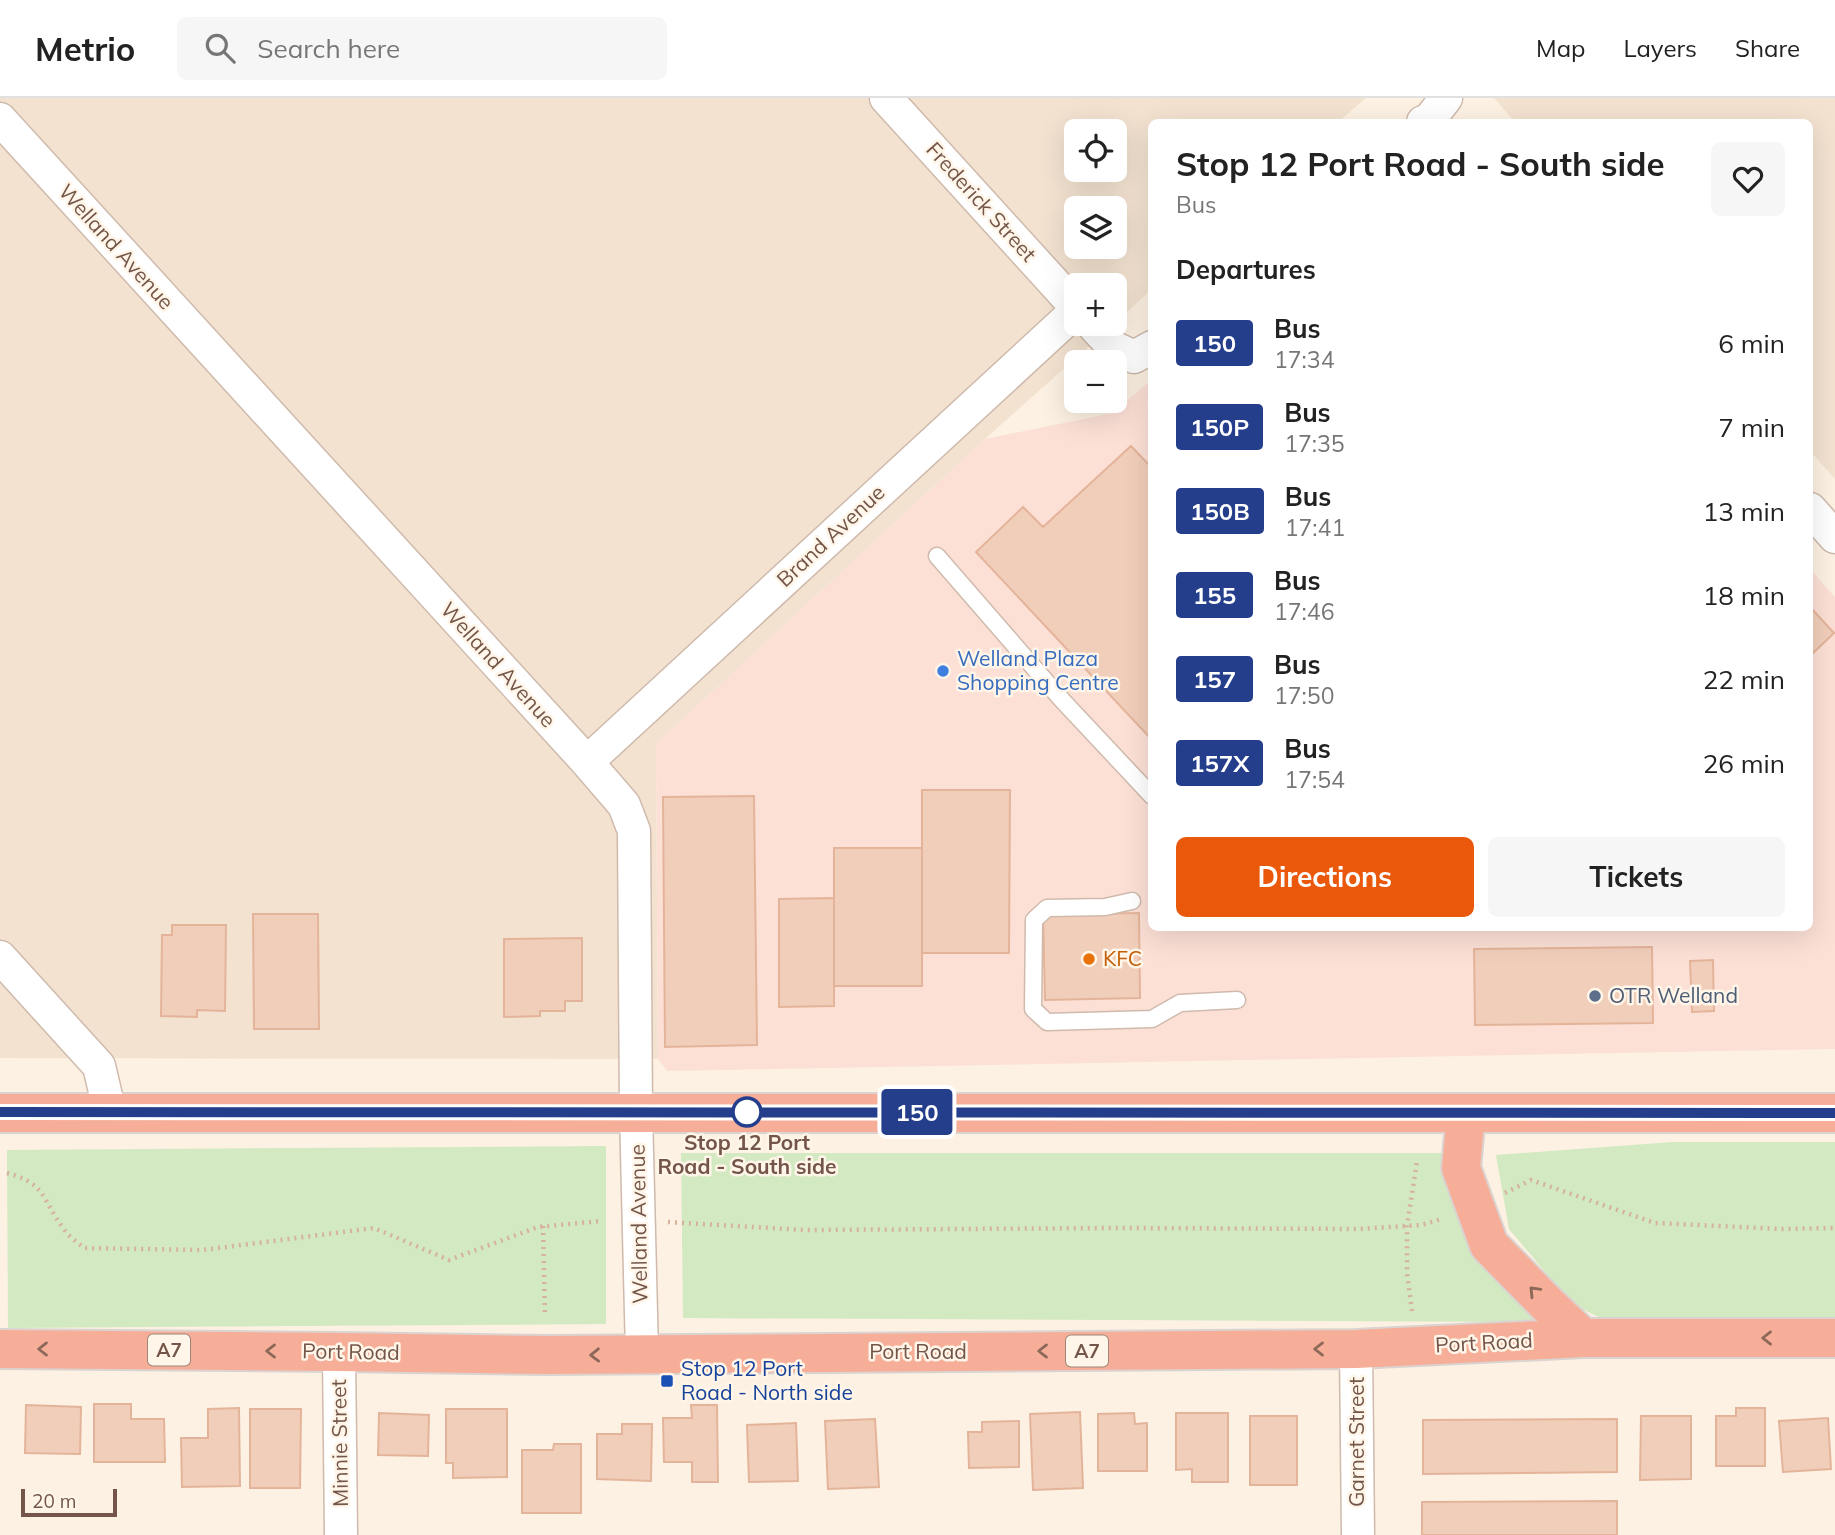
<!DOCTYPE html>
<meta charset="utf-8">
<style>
:root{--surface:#fff;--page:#f6f6f6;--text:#222;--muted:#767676;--line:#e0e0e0;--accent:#ea580c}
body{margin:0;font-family:Mulish,sans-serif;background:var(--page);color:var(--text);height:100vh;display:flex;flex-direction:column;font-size:26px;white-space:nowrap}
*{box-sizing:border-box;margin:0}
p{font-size:23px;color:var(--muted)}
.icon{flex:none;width:38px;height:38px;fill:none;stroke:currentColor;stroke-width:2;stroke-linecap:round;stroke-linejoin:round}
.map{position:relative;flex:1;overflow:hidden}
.sheet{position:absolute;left:1148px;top:21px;width:665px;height:812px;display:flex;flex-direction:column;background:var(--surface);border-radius:10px;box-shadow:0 7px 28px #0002}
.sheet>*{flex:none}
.badge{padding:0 14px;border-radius:5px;font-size:24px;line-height:46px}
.buttons{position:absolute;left:1064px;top:21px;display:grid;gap:14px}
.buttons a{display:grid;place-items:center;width:63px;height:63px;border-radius:10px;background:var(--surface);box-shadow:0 7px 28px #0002;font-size:35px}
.scale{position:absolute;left:21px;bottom:18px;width:96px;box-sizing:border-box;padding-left:7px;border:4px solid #735649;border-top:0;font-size:19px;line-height:24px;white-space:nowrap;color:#735649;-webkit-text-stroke:5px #fff5e8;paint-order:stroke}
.map>.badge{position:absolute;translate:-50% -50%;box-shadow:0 0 0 4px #fff}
h2{padding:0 28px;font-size:26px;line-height:63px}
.round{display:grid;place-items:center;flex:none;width:74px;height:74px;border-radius:10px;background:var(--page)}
.headline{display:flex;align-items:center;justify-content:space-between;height:119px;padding:0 28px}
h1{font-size:33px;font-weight:700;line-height:52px}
.cta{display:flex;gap:14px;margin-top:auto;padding:14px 28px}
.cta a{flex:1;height:80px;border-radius:10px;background:var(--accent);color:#fff;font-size:28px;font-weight:700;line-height:80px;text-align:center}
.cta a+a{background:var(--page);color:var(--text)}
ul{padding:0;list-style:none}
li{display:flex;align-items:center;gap:21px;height:84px;padding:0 28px}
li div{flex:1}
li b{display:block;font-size:26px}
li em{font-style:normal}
li .badge{min-width:77px;font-weight:700;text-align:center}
header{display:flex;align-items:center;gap:42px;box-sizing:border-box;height:98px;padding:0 35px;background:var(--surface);border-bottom:2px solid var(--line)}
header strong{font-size:33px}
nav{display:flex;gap:38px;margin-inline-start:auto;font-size:24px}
.search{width:490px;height:63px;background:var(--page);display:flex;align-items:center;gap:18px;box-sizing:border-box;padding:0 24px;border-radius:10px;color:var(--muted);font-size:26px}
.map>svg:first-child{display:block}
.residential{fill:#f3e2d0;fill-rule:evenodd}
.commercial{fill:#fce0d6}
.green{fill:#d2e9c1}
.building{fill:#f1ceba;stroke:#e4b49a;stroke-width:2}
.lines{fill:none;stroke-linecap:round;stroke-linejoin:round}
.lane-casing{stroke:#cfbaac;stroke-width:19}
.street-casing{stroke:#cfbaac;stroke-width:35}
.highway-casing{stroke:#dbd3d0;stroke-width:42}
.path{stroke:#d6b19d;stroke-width:4.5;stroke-dasharray:2 5;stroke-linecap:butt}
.lane{stroke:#fff;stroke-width:16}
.street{stroke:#fff;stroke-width:32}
.highway{stroke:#f6ae99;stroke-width:38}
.oneway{stroke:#8d6859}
.line-casing{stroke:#fff;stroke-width:16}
.line{stroke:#243e8c;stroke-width:10}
.shop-dot{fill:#3f7fe0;stroke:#fff5e8;stroke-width:2.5}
.food-dot{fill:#e8710a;stroke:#fff5e8;stroke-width:2.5}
.service-dot{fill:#5c6f8a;stroke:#fff5e8;stroke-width:2.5}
.stop-dot{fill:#fff;stroke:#243e8c;stroke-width:3.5}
.transit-dot{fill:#1a4fb4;stroke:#fff5e8;stroke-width:2.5}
.labels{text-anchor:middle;stroke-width:5;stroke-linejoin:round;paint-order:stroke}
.shield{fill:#fff5e8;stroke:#9d8679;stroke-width:2}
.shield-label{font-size:19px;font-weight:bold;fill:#735649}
.street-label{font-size:21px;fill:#735649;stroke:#fff5e8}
.shop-label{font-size:21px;fill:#366cbe;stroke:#fff5e8;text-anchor:start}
.food-label{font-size:21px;fill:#c56008;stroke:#fff5e8;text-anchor:start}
.service-label{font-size:21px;fill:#4e5e75;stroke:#fff5e8;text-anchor:start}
.stop-label{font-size:21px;font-weight:bold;fill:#735649;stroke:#fff5e8}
.transit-label{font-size:21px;fill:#164399;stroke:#fff5e8;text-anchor:start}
</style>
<header>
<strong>Metrio</strong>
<div class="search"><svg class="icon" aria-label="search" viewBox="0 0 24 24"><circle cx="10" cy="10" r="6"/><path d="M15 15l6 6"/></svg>Search here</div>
<nav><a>Map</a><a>Layers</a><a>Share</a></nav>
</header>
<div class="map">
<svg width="1835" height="1437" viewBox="0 0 1835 1437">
<rect width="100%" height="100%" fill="#fcf1e2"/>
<path class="residential" d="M0,0H1366L1338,24H1152L1151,192L1115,225V187H1076V226H1114L985,341L656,646L658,961L0,960ZM1076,33H1115V72H1076ZM1076,110H1115V149H1076Z
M1494,0H1835V381L1810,353V24H1515Z"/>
<path class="commercial" d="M1151,282L1152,830H1810V471L1835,499V951L667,973L658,961L656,646L985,341L1113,315Z"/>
<path class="green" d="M1673,1044H1835V1226L1615,1227L1572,1206L1509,1131L1496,1057Z
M606,1048V1226L8,1230L7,1052Z
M681,1055H1451L1541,1224L683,1220Z"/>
<path class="building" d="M1131,348L1152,370V642L976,454L1023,409L1043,429Z
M1810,509L1834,535L1810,558Z
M922,692H1010L1009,855H922Z
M754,698L757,947L665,949L663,699Z
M834,750H922V888H834Z
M834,800V908L779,909V801Z
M1139,815L1140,900L1045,902L1043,817Z
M253,816H318L319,931H254Z
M172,827H226L225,913L197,912V919L161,918L162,837H172Z
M582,840V903H565V913H540V918L504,919V841Z
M1652,849L1653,925L1475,927L1474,851Z
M1713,862L1714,913L1692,914L1690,863Z
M94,1306H131V1321H164L165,1364H94Z
M26,1307L81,1309L80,1356L25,1355Z
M691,1307H717L718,1384H692V1364H664L663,1320H692Z
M239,1310L240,1388L182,1389L181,1340H208V1311Z
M1736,1310H1765V1368H1716V1318H1736Z
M250,1311H301L300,1390H250Z
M446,1311H507V1379L453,1380V1365H446Z
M1080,1314L1083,1390L1033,1392L1030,1316Z
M379,1315L429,1317L428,1358L378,1357Z
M1134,1315L1135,1326L1147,1325V1373H1098V1316Z
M1176,1315H1228V1384H1192V1371L1176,1372Z
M1250,1318H1297V1387H1250Z
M1641,1318H1691V1381L1640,1382Z
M1828,1320L1831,1371L1783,1374L1779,1323Z
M875,1321L879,1389L828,1391L825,1323Z
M1617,1321V1374L1423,1376V1322Z
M1019,1323V1369L969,1370L968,1334H982V1324Z
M796,1325L798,1383L749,1384L747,1327Z
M622,1326H652L651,1383L597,1381V1336H622Z
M554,1346H581V1415H522V1352H553Z
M1617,1403V1437H1422V1404Z"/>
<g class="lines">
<g class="lane-casing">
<path id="lane" d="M937,458L1062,602L1152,698
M1132,803L1105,809L1047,810L1034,822L1033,911L1047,924L1152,921L1180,905L1237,902"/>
</g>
<g class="street-casing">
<path id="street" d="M886,0L1076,209
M0,21L587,664L624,707L634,733L636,1014L642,1256
M1423,24L1429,22L1446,0
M1092,226L1113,249L1134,259L1152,249
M1810,411L1835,439
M587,664L1076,213
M0,859L99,968L110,1015
M1356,1251L1358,1437
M339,1254L341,1437"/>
</g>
<g class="highway-casing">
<path id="highway" d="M0,1015H1835
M1466,1015L1461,1070L1489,1147L1547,1206L1583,1240
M0,1251L339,1254L548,1257L1356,1251L1583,1240H1835"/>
</g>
<path class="path" d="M7,1075C48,1086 41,1102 64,1131C69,1139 77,1144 84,1150L203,1152L374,1130L449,1162L538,1129L601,1123
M1505,1095L1531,1082L1655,1125L1782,1131L1835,1130
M668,1124L804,1132L1121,1130L1359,1131L1421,1127L1442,1121
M543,1128L545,1219
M1412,1213L1407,1175V1128L1417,1063"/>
<use href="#lane" class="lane"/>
<use href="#street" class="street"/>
<use href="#highway" class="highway"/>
</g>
<defs><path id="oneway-chevron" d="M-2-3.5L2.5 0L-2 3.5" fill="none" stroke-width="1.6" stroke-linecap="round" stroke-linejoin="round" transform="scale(1.75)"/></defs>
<g class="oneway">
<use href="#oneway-chevron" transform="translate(1534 1193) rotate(-134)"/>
<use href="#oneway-chevron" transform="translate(1767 1240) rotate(-180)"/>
<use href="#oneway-chevron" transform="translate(43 1251) rotate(-180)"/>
<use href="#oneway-chevron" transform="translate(1319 1251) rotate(180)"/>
<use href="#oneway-chevron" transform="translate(271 1253) rotate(-180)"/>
<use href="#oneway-chevron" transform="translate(1043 1253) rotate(180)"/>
<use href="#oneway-chevron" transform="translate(595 1257) rotate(179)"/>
</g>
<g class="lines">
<g class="line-casing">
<path id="line" d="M0,1014L1835,1015"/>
</g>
<use href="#line" class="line"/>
</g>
<circle class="shop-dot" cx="943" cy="573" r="7"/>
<circle class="food-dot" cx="1089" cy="861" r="7"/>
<circle class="service-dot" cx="1595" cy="898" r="7"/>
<circle class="stop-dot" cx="747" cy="1014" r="14"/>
<rect class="transit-dot" x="660" y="1276" width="14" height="14" rx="3.5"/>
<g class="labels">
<g class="shield">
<rect x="148" y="1236.5" width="42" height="31" rx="5"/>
<rect x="1066" y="1237.5" width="42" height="31" rx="5"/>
</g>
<g class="shield-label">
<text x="169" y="1259">A7</text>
<text x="1087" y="1260">A7</text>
</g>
<g class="street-label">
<text transform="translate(981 104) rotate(48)" y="7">Frederick Street</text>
<text transform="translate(116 149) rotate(48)" y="7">Welland Avenue</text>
<text transform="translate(831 438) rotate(-43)" y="7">Brand Avenue</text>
<text transform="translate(498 567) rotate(48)" y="7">Welland Avenue</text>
<text transform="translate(639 1126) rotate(-91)" y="7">Welland Avenue</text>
<text transform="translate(1484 1245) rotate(-3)" y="7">Port Road</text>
<text transform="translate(351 1254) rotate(1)" y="7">Port Road</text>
<text x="918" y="1261">Port Road</text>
<text transform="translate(1357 1344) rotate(-90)" y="7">Garnet Street</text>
<text transform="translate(340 1345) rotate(-91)" y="7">Minnie Street</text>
</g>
<g class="shop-label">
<text x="957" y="568">Welland Plaza<tspan x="957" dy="24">Shopping Centre</tspan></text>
</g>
<g class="food-label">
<text x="1103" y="868">KFC</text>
</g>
<g class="service-label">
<text x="1609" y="905">OTR Welland</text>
</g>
<g class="stop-label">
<text x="747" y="1052">Stop 12 Port<tspan x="747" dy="24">Road - South side</tspan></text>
</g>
<g class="transit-label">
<text x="681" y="1278">Stop 12 Port<tspan x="681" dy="24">Road - North side</tspan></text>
</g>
</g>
</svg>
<div class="buttons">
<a><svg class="icon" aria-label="locate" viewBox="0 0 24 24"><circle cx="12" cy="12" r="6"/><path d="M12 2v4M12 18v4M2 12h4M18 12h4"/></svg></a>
<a><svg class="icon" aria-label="layers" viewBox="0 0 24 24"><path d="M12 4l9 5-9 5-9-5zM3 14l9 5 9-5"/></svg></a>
<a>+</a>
<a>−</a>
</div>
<div class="scale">20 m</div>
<b class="badge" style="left:917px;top:1014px;background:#243e8c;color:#fff">150</b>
<section class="sheet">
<div class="headline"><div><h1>Stop 12 Port Road - South side</h1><p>Bus</p></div><a class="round"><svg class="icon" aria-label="heart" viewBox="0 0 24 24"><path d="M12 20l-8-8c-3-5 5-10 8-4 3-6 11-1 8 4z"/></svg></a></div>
<h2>Departures</h2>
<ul>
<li><span class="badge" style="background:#243e8c;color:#fff">150</span><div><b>Bus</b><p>17:34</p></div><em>6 min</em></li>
<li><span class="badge" style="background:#243e8c;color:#fff">150P</span><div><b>Bus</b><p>17:35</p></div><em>7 min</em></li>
<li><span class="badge" style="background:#243e8c;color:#fff">150B</span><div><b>Bus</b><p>17:41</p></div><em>13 min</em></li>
<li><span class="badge" style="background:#243e8c;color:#fff">155</span><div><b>Bus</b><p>17:46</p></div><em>18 min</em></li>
<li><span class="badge" style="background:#243e8c;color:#fff">157</span><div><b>Bus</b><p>17:50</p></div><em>22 min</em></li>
<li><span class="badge" style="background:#243e8c;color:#fff">157X</span><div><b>Bus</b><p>17:54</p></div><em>26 min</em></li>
</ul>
<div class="cta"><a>Directions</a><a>Tickets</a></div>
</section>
</div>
